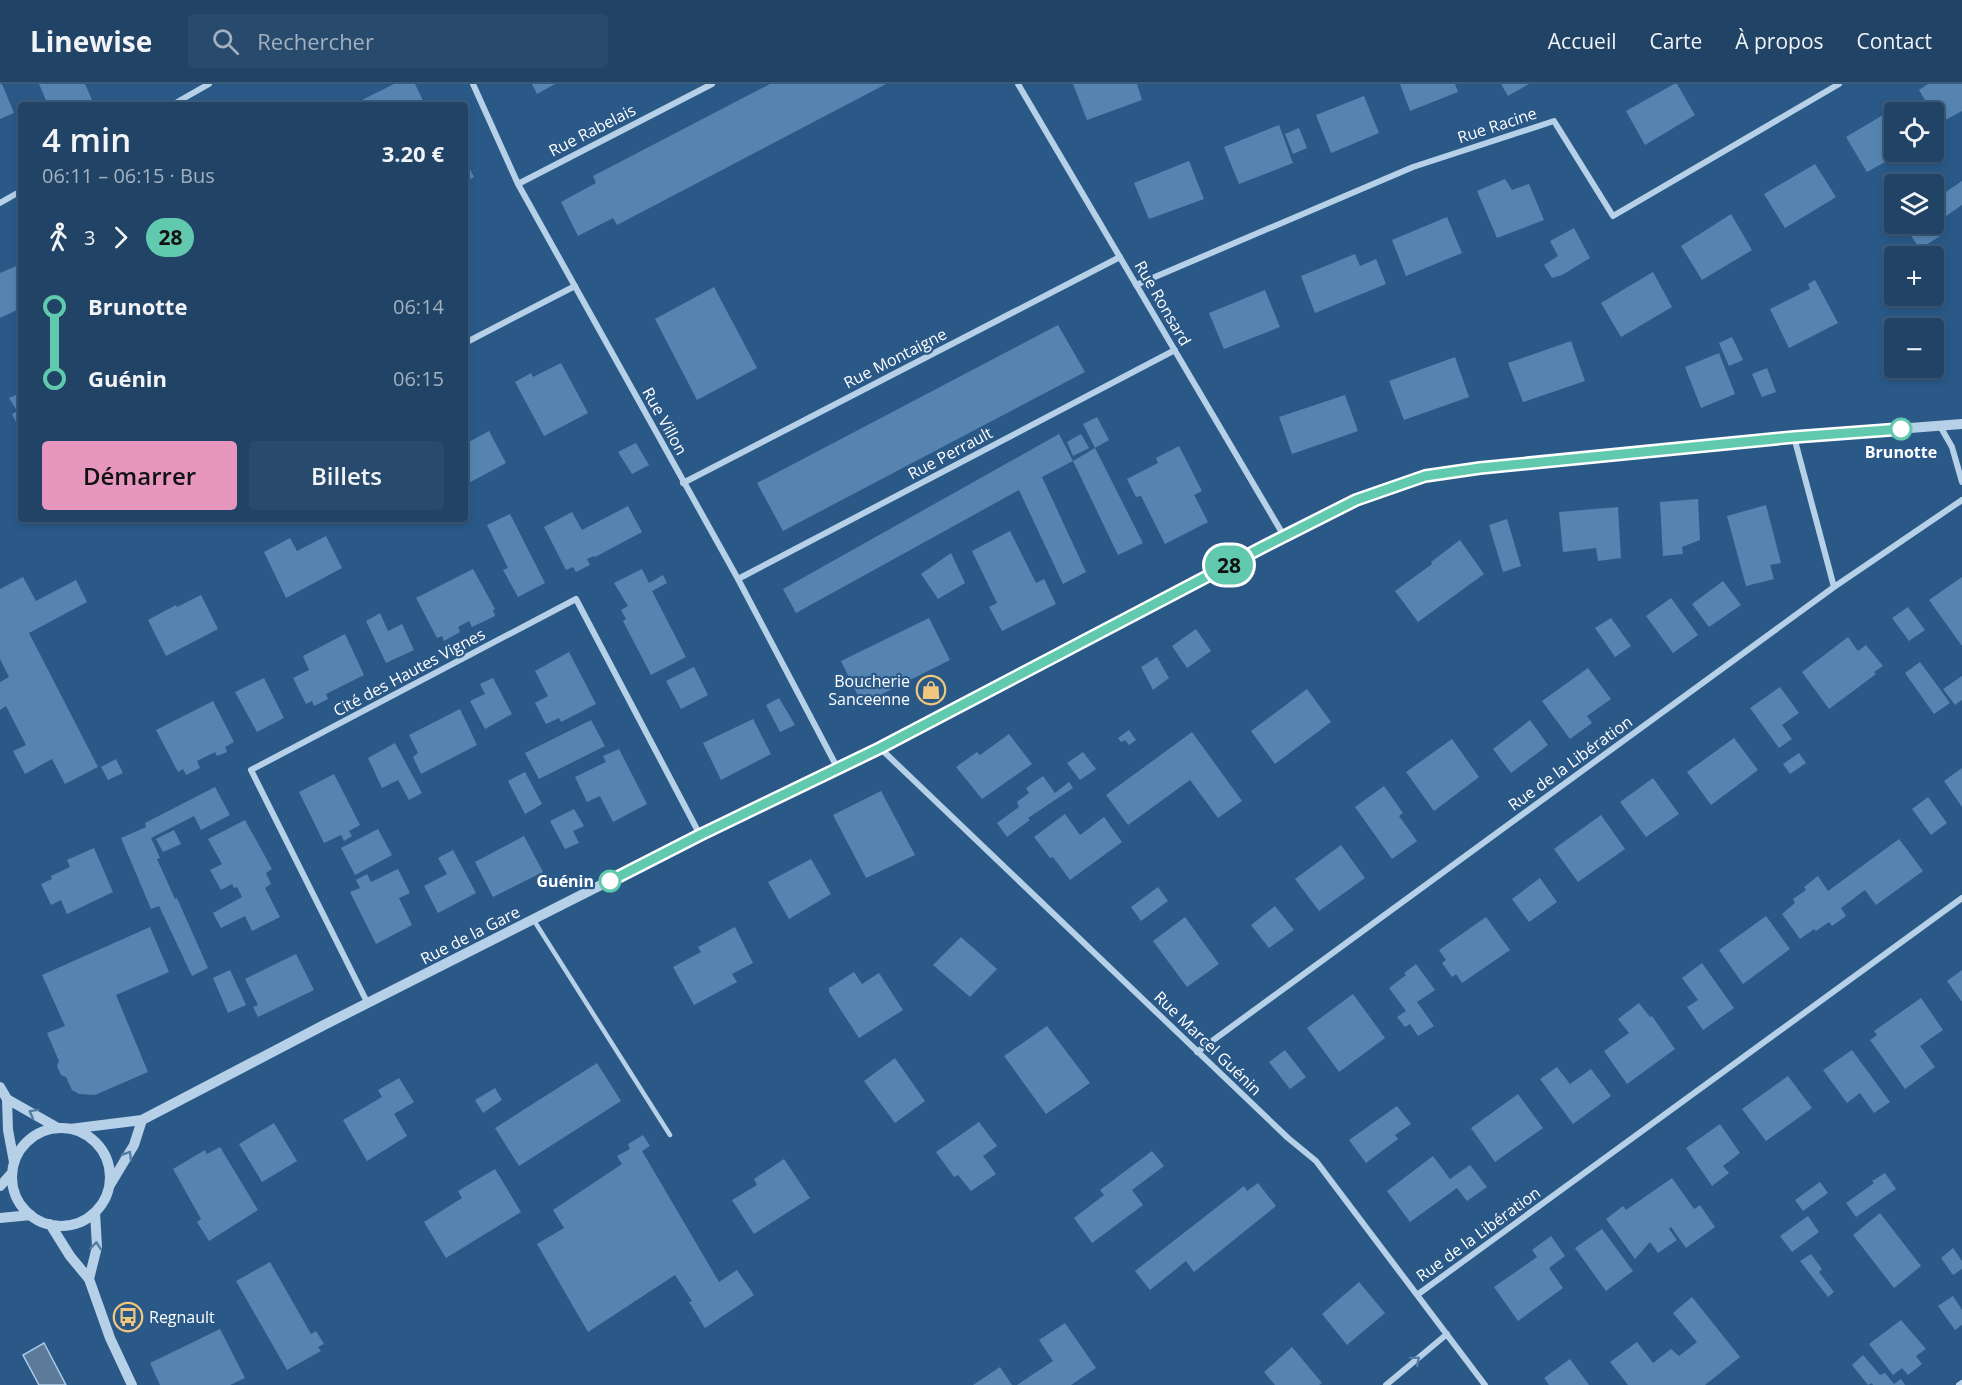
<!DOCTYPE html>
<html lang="fr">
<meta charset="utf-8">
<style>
:root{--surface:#204366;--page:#284a6c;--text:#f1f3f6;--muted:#a2b0bf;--line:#3d5c7a;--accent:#e797bd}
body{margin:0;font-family:"Open Sans",sans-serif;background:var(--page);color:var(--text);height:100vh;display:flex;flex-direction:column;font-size:22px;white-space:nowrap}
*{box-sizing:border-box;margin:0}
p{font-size:20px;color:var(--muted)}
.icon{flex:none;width:33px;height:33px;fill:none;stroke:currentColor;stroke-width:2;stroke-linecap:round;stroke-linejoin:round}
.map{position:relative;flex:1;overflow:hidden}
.panel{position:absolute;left:18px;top:18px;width:450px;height:420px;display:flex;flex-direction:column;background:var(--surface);border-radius:6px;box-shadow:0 3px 9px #0003,0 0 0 2px var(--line)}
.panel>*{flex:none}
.badge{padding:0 12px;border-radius:20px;font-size:21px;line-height:39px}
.tools{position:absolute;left:1884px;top:18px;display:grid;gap:12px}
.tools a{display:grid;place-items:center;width:60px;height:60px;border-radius:6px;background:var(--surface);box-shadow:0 3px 9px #0003,0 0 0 2px var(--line);font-size:30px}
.map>.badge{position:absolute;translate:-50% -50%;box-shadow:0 0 0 3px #fff}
.legs{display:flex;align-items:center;gap:9px;height:66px;padding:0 24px;font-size:20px}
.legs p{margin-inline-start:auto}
.summary{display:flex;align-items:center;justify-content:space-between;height:102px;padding:0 24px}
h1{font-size:33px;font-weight:600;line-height:45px}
.action{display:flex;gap:12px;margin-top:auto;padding:12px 24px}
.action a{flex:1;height:69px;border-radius:6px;background:var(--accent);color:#111;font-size:24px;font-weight:600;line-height:69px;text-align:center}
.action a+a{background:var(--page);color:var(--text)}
ul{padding:0 24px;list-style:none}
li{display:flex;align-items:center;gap:21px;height:72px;font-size:22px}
li i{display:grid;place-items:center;width:9px;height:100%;margin:0 8px;background:currentColor}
li i::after{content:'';width:15px;height:15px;margin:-8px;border:4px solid;border-radius:50%;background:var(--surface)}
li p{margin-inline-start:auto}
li:first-child i{background:linear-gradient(#0000 50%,currentColor 0)}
li:last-child i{background:linear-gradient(currentColor 50%,#0000 0)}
header{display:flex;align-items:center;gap:36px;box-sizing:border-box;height:84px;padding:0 30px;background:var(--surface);border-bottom:2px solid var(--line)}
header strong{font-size:28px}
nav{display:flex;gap:33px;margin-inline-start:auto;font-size:21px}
.search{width:420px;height:54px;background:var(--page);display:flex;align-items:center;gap:15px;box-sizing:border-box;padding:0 21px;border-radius:6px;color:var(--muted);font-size:22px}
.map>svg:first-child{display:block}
.water{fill:#5c7b9b;stroke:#abcbe8;stroke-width:1.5}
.building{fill:#5684b1}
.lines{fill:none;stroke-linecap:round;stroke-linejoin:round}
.service{stroke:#b6d0e8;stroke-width:4.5}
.minor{stroke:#b6d0e8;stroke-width:6}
.tertiary{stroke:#b6d0e8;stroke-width:10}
.oneway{stroke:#547da5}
.line-1-casing{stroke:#fff;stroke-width:14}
.line-1{stroke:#61c9ad;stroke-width:9}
.stop-1-dot{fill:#fff;stroke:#61c9ad;stroke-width:3}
.labels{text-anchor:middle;stroke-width:4.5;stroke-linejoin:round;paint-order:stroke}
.street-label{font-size:16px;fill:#fff;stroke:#2a5988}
.stop-label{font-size:16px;font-weight:bold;fill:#fff;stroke:#2a5988}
.poi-label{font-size:16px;fill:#fff;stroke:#2a5988;text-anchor:end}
</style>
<header>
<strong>Linewise</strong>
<div class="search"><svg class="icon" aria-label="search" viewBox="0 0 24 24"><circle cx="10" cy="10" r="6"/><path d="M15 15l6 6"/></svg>Rechercher</div>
<nav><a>Accueil</a><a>Carte</a><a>À propos</a><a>Contact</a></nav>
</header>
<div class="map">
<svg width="1962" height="1301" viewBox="0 0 1962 1301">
<rect width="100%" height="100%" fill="#2a5988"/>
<path class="water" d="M44,1259L66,1301H39L23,1271Z"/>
<path class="building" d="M0,0H2L14,29L0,35Z
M39,0H85L93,18L87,21H48Z
M394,0H415L425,21H359L358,18Z
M532,0H555L537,10Z
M770,0H886L617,141L613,134L578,152L561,118L596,99L593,92Z
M1073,0H1137L1142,16L1087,36Z
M1400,0H1455L1458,8L1410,27Z
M1501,0H1529L1508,12Z
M1674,0H1677L1695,31L1645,61L1626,27Z
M1928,0H1962V27L1938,40L1934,28H1932L1919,6Z
M1364,12L1379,49L1331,69L1316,31Z
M1888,28L1894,39V68H1903L1867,88L1846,53Z
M1279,41L1293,79L1239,100L1224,63Z
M1299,44L1307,64L1293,70L1285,50Z
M465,76L474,93L465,98Z
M1189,77L1204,115L1149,135L1134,99Z
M1815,80L1836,113L1785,144L1764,110Z
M1505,95L1512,106L1529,100L1544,136L1497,154L1477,107Z
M1962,97V121L1933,141L1940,152L1920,165L1903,140H1934V116Z
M1731,130L1752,166L1702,196L1681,162Z
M1447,133L1462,169L1406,192L1392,156Z
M1574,144L1590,174L1562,191L1552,194L1544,181L1558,172L1550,157Z
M1355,170L1360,182L1376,175L1386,200L1315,229L1301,192Z
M21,180V224L0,234V189Z
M1653,188L1672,223L1621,253L1601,219Z
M1815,196L1838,239L1789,264L1770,225L1810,205L1808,200Z
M714,203L757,284L697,316L655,235Z
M1265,206L1280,243L1224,265L1209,229Z
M1058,241L1085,288L783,447L757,399Z
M1732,253L1743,276L1729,282L1719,259Z
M1571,257L1585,297L1523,318L1508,279Z
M1719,269L1735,310L1701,324L1685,283Z
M1455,273L1469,313L1404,336L1389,297Z
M561,279L588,329L544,352L515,298L531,289L533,293Z
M1767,284L1776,308L1762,313L1752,290Z
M21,309V348L12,330L17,327L9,314Z
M1345,311L1358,347L1292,370L1279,333Z
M1097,333L1109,356L1095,364L1143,459L1118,471L1073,377L1042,393L1086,488L1063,500L1019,406L796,529L783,505L1059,350L1073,377L1095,364L1083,340Z
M489,347L506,379L465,401V360Z
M1081,350L1089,364L1073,372L1067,358Z
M636,359L649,381L632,390L618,368Z
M1179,362L1202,407L1194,411L1208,438L1165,460L1141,412L1136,413L1127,395L1158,379L1156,374Z
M1698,415L1700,456L1682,463L1683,470L1663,472L1660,418Z
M1766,421L1781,479L1770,481L1774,495L1746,502L1727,432Z
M628,422L642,448L595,473L594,472L587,475L590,481L576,488L573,483L566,486L544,443L572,428L582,446Z
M1618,423L1621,474L1598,477L1596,464L1563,468L1559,428Z
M510,430L545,499L518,513L503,486L508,484L487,441Z
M1507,435L1521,482L1503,488L1489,441Z
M1010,447L1036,499L1044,495L1056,520L1002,547L989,523L997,519L972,467Z
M326,452L342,484L286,514L264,468L290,454L297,467Z
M1460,456L1484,490L1418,538L1395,507L1432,480L1431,478Z
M951,469L965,499L938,515L921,490Z
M473,485L495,525L493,526L495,532L472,543L469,537L458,543L460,548L444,557L442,552L437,554L416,514Z
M642,485L649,499L663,491L667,499L652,507L686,573L651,591L623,537L626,535L621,526L628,522L614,499Z
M23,493L36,517L76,496L87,518L29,549L98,683L65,700L52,675L25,690L13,667L26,661L6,622L0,626V598L9,593L0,575V505Z
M1962,493V562L1929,516Z
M1723,497L1741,521L1709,543L1692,520Z
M201,511L218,545L166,572L148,536L176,521L177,523Z
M1671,514L1698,551L1673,569L1646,532Z
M1908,523L1925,546L1909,557L1892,534Z
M380,529L388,547L402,540L414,566L386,579L366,537Z
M929,534L950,576L862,620L841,577Z
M1611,534L1631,562L1615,573L1595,544Z
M1196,545L1211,567L1187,584L1172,562Z
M345,550L364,591L326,610L328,615L314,622L312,617L306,620L293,594L309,586L303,572Z
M1848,553L1858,567L1866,561L1883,582L1874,588L1876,590L1829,625L1802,588Z
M569,568L596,620L561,638L559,634L546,640L535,619L548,612L535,587Z
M1157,573L1169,594L1153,606L1141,583Z
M1920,578L1950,619L1934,630L1905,589Z
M694,583L708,611L681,625L666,597Z
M1588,584L1611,615L1587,632L1592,639L1570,655L1542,617Z
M1962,592V616L1955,621L1943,605Z
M264,594L284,634L257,648L235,608Z
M493,594L512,630L485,645L470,617L485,610L480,600Z
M1780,603L1799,629L1782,641L1792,655L1779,664L1750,624Z
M1307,605L1331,638L1275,680L1251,647Z
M779,614L795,641L780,648L766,621Z
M213,617L234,658L225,663L227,668L217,672L215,668L197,677L200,684L186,691L183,685L178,688L156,646Z
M460,625L477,661L421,690L413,673L418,669L409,651Z
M753,635L771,670L721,696L703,659Z
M591,636L605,662L539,695L525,669Z
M1530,636L1548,661L1511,689L1493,665Z
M1129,646L1136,656L1129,661L1125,656L1121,658L1118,654Z
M1192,648L1242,717L1218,734L1190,696L1128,741L1106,711Z
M1009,650L1032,680L982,715L956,683L977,668L980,671Z
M1734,654L1758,686L1711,721L1687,688Z
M1452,655L1479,693L1434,727L1406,688Z
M395,659L422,709L409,716L398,696L382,704L368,674Z
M619,665L647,720L613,738L600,712L587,718L575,693L606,678L603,672Z
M1083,668L1096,685L1080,696L1067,679Z
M1799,669L1806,679L1790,690L1783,680Z
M116,675L123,689L108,696L101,683Z
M1962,684V723L1944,697Z
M525,688L542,720L525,730L508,697Z
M334,690L360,741L349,747L352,752L344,757L341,751L324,759L299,708Z
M1043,692L1055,709L1069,698L1073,704L1028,734L1030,736L1007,753L997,739L1019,723L1017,718L1029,709L1026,704Z
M1653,694L1679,730L1646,753L1620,718Z
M1384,702L1403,729L1399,732L1417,757L1392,775L1355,723Z
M215,703L230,731L201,746L194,732L151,754L160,774L157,775L175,815L177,814L208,884L192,892L159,822L151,825L121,754L146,743L145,739Z
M881,707L915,771L866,794L833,731Z
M1928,713L1947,739L1931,751L1912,725Z
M574,725L584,742L573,747L579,759L565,765L550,737Z
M1065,730L1080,751L1104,733L1122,758L1070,796L1053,773L1050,774L1034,753Z
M1601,731L1625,765L1578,798L1554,765Z
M245,736L272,785L266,789L271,800L265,804L280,833L252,847L245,832L221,844L213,829L242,813L237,803L234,804L232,800L221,806L210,786L222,780L208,755Z
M378,745L392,771L355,791L341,764Z
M174,746L181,760L163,768L156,755Z
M524,752L543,788L493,813L475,778Z
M1899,755L1923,787L1876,821L1865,806L1841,824L1846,832L1832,842L1829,838L1816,847L1814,845L1800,855L1782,830L1795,819L1793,815L1806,806L1804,803L1818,792L1828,807Z
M1341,761L1365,794L1319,827L1295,795Z
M94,764L113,808L67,830L61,816L51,821L41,800L52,795L51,792L70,783L67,776Z
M453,766L476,809L438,829L424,802L447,790L438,774Z
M811,775L831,810L789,835L768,798Z
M398,785L410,809L399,814L412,841L376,860L350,808L360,804L356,796L367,790L371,798Z
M1540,794L1557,818L1529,838L1512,815Z
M1158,803L1168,817L1141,837L1131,823Z
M1275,822L1294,846L1269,864L1251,841Z
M1766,832L1790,865L1743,900L1719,866Z
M1185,833L1219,880L1187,903L1153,857Z
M1486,833L1510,866L1462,899L1456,890L1452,893L1442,879L1446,876L1439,866Z
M150,843L169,888L116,911L148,988L95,1011L79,1010L72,1006L66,993L61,991L57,982L59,977L47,949L65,942L42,891Z
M735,843L753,879L732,890L737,898L694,921L673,883L701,868L698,863Z
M961,853L997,885L970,913L933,881Z
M296,870L314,906L258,933L253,923L258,921L245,895Z
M1702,879L1734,924L1703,946L1687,923L1698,916L1682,894Z
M1416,880L1435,906L1417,918L1434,942L1418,952L1410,940L1405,943L1397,933L1406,927L1389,904L1406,891L1404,889Z
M230,886L246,921L228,929L213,894Z
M1962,886V918L1947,897Z
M854,888L862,900L879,889L903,926L859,954L829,908V904Z
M1353,910L1385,954L1339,988L1307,944Z
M1921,914L1943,946L1920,962L1935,983L1905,1005L1870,956L1877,951L1874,947Z
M1639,919L1650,933L1652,932L1675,965L1627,1000L1604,967L1629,949L1618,935Z
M1047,942L1090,999L1046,1030L1004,972Z
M1285,966L1306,993L1290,1005L1269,978Z
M1852,966L1890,1018L1874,1029L1860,1009L1847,1019L1823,986Z
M895,974L925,1017L895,1039L864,997Z
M597,979L621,1017L519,1082L495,1044Z
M1557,983L1570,1000L1591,985L1611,1012L1573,1040L1540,995Z
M1788,992L1812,1024L1766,1057L1742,1025Z
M399,994L414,1018L394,1030L407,1052L367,1077L343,1036L382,1013L378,1006Z
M495,1004L502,1016L483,1029L475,1016Z
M1518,1010L1543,1044L1495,1078L1471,1044Z
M1397,1022L1411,1040L1395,1051L1398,1055L1366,1079L1349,1056Z
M979,1038L997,1062L983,1072L996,1090L971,1107L958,1091L954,1093L936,1068Z
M274,1039L297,1077L262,1098L239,1060Z
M1720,1040L1740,1069L1723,1082L1729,1089L1712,1102L1686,1064Z
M643,1051L650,1062L642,1067L719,1198L737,1186L754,1211L705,1244L689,1218L692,1217L675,1191L588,1248L537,1160L564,1144L553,1126L622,1080L617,1072L630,1065L628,1060Z
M220,1063L258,1126L209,1157L197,1138L201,1135L173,1085L205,1066L207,1070Z
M1152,1067L1164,1082L1132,1106L1143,1121L1092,1159L1074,1134L1104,1111L1100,1106Z
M1433,1072L1450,1095L1470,1081L1487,1103L1467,1117L1457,1104L1410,1138L1387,1107Z
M784,1075L810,1114L754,1150L732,1116L757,1101L754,1095Z
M495,1085L521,1128L446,1174L424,1138L462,1114L458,1107Z
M1885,1089L1896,1105L1856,1133L1846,1119L1874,1099L1872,1097Z
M1672,1094L1694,1125L1700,1121L1715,1143L1686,1164L1671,1143L1669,1145L1677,1156L1658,1169L1650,1158L1635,1175L1606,1135L1623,1122L1626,1126Z
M1820,1098L1828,1109L1803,1127L1795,1116Z
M1258,1099L1276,1122L1194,1188L1186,1177L1150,1206L1135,1187L1244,1102L1247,1107Z
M1880,1129L1921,1182L1894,1204L1853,1151Z
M1808,1132L1819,1148L1792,1168L1780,1152Z
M1602,1145L1633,1187L1606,1207L1575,1164Z
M1551,1152L1565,1172L1549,1184L1563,1204L1518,1237L1494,1203L1537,1173L1532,1166Z
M1953,1164L1962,1177V1185L1953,1191L1941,1174Z
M1811,1170L1822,1185L1819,1188L1834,1208L1828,1213L1800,1177Z
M270,1178L311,1250L316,1247L324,1260L318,1263L321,1267L287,1286L236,1197Z
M1359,1198L1385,1229L1347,1261L1322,1230Z
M1953,1212L1962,1226V1241L1955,1246L1938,1222Z
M1692,1213L1740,1273L1705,1301H1628L1610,1278L1637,1258L1653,1279L1671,1265L1679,1272L1697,1258L1673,1229Z
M1901,1236L1926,1265L1916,1272L1922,1280L1908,1291L1902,1284L1893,1291L1869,1260Z
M1065,1239L1096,1284L1071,1301H1017L1053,1277L1039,1256Z
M220,1245L245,1294L230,1301H160L150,1279Z
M1292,1263L1322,1299L1319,1301H1275L1264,1288Z
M1863,1271L1880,1291L1885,1289L1894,1300L1901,1295L1905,1301H1873L1872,1299L1868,1301L1852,1281Z
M1570,1275L1589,1301H1549L1544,1294Z
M1000,1283L1012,1301H973Z"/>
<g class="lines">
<path class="service" d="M533,835L670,1051"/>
<path class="minor" d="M473,0L518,100L738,495L838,685
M1018,0L1284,452
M172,21L209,0
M518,100L712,0
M0,119L21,107
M1136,201L1413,83L1554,37L1613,132L1839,0
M465,259L575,202
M1940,342L1952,363L1962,398
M1794,353L1834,503
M683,399L1120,173
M738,495L1175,266
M880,664L1288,1054L1316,1077L1485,1301
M368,920L251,686L576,515L700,751
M1197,968L1834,503L1962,416
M1417,1211L1962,814
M1386,1301L1447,1250
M1959,1301L1962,1299"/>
<path class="tertiary" d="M0,1003L7,1015L8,1046L14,1078
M7,1015L58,1044
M12 1093a49 49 0 1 1 98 0a49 49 0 1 1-98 0Z
M70,1045L142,1036L324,941L700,751L880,664L1284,452L1356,416L1425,392L1458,386L1794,353L1962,340
M110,1101L134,1061L142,1036
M0,1102L12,1089
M0,1134L31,1131
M50,1140L70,1172L89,1195L110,1254L132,1301
M89,1195L97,1163L95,1128"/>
</g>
<defs><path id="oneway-chevron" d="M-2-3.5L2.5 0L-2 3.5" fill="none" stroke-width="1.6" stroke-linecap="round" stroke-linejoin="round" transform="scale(1.5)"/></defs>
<g class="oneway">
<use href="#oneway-chevron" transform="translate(33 1029) rotate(-151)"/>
<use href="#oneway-chevron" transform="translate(128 1071) rotate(-59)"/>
<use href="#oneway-chevron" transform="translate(96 1162) rotate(-85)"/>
<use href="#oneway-chevron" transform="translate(1416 1276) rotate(-40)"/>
</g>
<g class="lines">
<g class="line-1-casing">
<path id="line-1" d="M610,797L700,751L880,664L1263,463L1356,416L1425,392L1480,384L1794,353L1901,345"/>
</g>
<use href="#line-1" class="line-1"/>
</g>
<defs>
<g id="shop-ring" transform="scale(1.5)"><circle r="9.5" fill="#2a5988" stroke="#efc77d" stroke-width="1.5"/><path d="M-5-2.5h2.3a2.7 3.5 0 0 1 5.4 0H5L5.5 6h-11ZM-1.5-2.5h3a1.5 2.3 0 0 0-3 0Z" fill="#efc77d"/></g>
<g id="bus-ring" transform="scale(1.5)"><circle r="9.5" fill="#2a5988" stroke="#efc77d" stroke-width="1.5"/><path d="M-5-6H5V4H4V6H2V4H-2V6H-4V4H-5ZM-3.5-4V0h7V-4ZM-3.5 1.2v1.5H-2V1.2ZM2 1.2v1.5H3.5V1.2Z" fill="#efc77d"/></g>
</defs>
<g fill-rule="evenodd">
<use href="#shop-ring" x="931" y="606"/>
<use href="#bus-ring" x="128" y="1233"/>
</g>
<g class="stop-1-dot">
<circle cx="1901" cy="345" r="10"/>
<circle cx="610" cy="797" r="10"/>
</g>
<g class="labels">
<g class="street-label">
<text transform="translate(1497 41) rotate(-18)" y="6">Rue Racine</text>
<text transform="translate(592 46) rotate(-27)" y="6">Rue Rabelais</text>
<text transform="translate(1163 219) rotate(60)" y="6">Rue Ronsard</text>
<text transform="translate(895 274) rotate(-27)" y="6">Rue Montaigne</text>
<text transform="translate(665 337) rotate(61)" y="6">Rue Villon</text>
<text transform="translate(950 369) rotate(-28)" y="6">Rue Perrault</text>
<text transform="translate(409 588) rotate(-28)" y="6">Cité des Hautes Vignes</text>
<text transform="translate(1570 679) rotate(-36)" y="6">Rue de la Libération</text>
<text transform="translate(470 851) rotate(-27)" y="6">Rue de la Gare</text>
<text transform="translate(1208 959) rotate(44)" y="6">Rue Marcel Guénin</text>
<text transform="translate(1478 1150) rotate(-36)" y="6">Rue de la Libération</text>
</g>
<g class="stop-label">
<text x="1901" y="374">Brunotte</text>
<text x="594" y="803" text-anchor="end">Guénin</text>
</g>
<g class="poi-label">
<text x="910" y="603">Boucherie<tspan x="910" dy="18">Sanceenne</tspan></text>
<text x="149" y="1239" text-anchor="start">Regnault</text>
</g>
</g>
</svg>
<div class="tools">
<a><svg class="icon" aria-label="locate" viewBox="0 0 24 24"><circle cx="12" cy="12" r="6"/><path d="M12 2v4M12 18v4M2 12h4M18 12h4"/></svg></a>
<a><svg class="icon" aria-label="layers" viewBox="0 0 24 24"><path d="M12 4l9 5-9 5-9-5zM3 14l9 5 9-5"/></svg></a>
<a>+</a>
<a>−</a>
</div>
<b class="badge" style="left:1229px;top:481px;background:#61c9ad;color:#111">28</b>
<section class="panel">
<div class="summary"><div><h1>4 min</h1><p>06:11 – 06:15 · Bus</p></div><b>3.20 €</b></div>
<div class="legs"><svg class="icon" aria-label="walk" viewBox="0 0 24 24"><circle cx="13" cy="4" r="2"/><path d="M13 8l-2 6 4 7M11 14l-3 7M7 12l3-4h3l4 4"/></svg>3<svg class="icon" aria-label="forward" viewBox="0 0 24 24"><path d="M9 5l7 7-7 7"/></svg><b class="badge" style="background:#61c9ad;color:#111">28</b></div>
<ul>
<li><i style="color:#61c9ad"></i><b>Brunotte</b><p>06:14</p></li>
<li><i style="color:#61c9ad"></i><b>Guénin</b><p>06:15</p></li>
</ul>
<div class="action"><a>Démarrer</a><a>Billets</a></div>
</section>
</div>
